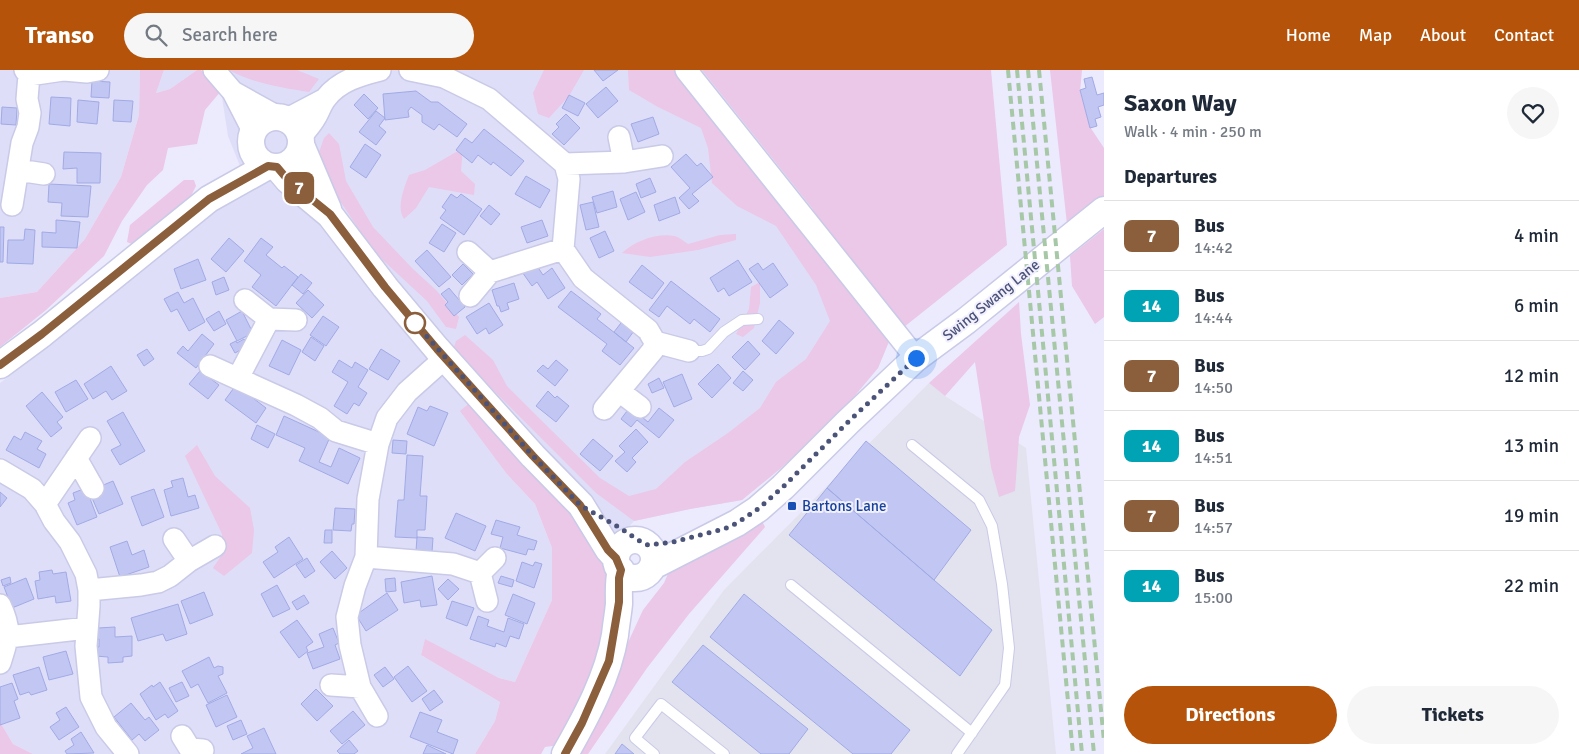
<!DOCTYPE html>
<meta charset="utf-8">
<style>
:root{--surface:#fff;--page:#f6f6f7;--text:#1f2937;--muted:#747a83;--line:#e0e1e3;--accent:#b45309}
body{margin:0;font-family:Signika,sans-serif;background:var(--page);color:var(--text);height:100vh;display:flex;flex-direction:column;font-size:19px;white-space:nowrap}
*{box-sizing:border-box;margin:0}
p{font-size:16px;color:var(--muted)}
.icon{flex:none;width:28px;height:28px;fill:none;stroke:currentColor;stroke-width:2;stroke-linecap:round;stroke-linejoin:round}
.map{position:relative;flex:1;overflow:hidden}
.side{display:flex;flex-direction:column;background:var(--surface);width:475px}
.side>*{flex:none}
.badge{padding:0 10px;border-radius:8px;font-size:18px;line-height:32px}
.you{position:absolute;width:25px;height:25px;margin:-12px;border:4px solid #fff;border-radius:50%;background:#1a73e8;box-shadow:0 0 0 8px #1a73e833}
.map>.badge{position:absolute;translate:-50% -50%;box-shadow:0 0 0 2px #fff}
h2{padding:0 20px;font-size:19px;line-height:45px}
.round{display:grid;place-items:center;flex:none;width:52px;height:52px;border-radius:26px;background:var(--page)}
.headline{display:flex;align-items:center;justify-content:space-between;height:85px;padding:0 20px}
h1{font-size:24px;font-weight:800;line-height:38px}
.button{display:flex;gap:10px;margin-top:auto;padding:10px 20px}
.button a{flex:1;height:58px;border-radius:30px;background:var(--accent);color:#fff;font-size:20px;font-weight:800;line-height:58px;text-align:center}
.button a+a{background:var(--page);color:var(--text)}
ul{padding:0;list-style:none}
li{display:flex;align-items:center;gap:15px;height:70px;padding:0 20px;border-top:1px solid var(--line)}
li div{flex:1}
li b{display:block;font-size:19px}
li em{font-style:normal}
li .badge{min-width:55px;font-weight:700;text-align:center}
header{display:flex;align-items:center;gap:30px;box-sizing:border-box;height:70px;padding:0 25px;background:var(--accent);color:#fff}
header strong{font-size:24px}
nav{display:flex;gap:28px;margin-inline-start:auto;font-size:18px}
.search{width:350px;height:45px;background:var(--page);display:flex;align-items:center;gap:12px;box-sizing:border-box;padding:0 18px;border-radius:28px;color:var(--muted);font-size:19px}
main{display:flex;flex:1;min-height:0}
.map>svg:first-child{display:block}
.residential{fill:#dfdef9}
.industrial{fill:#e2e3ee}
.green{fill:#ebc7e8}
.building{fill:#c1c7f2;stroke:#a1aae5}
.lines{fill:none;stroke-linecap:round;stroke-linejoin:round}
.service-casing{stroke:#c9cae7;stroke-width:12}
.minor-casing{stroke:#c9cae7;stroke-width:24}
.tertiary-casing{stroke:#c9cae7;stroke-width:29}
.service{stroke:#fff;stroke-width:10}
.minor{stroke:#fff;stroke-width:21}
.tertiary{stroke:#fff;stroke-width:26}
.rail{stroke:#a6c8a7;stroke-width:4;stroke-dasharray:8 5;stroke-linecap:butt}
.line-casing{stroke:#fff;stroke-width:11}
.line{stroke:#8b5e3c;stroke-width:8}
.walk{stroke:#4c5378;stroke-width:5;stroke-dasharray:0 9}
.stop-dot{fill:#fff;stroke:#8b5e3c;stroke-width:2.5}
.transit-dot{fill:#1a4fb4;stroke:#f2f0ff;stroke-width:2}
.labels{text-anchor:middle;stroke-width:4;stroke-linejoin:round;paint-order:stroke}
.street-label{font-size:15px;fill:#4c5378;stroke:#f2f0ff}
.transit-label{font-size:15px;fill:#164399;stroke:#f2f0ff;text-anchor:start}
</style>
<header>
<strong>Transo</strong>
<div class="search"><svg class="icon" aria-label="search" viewBox="0 0 24 24"><circle cx="10" cy="10" r="6"/><path d="M15 15l6 6"/></svg>Search here</div>
<nav><a>Home</a><a>Map</a><a>About</a><a>Contact</a></nav>
</header>
<main>
<div class="map">
<svg width="1104" height="684" viewBox="0 0 1104 684">
<rect width="100%" height="100%" fill="#eceafd"/>
<path class="residential" d="M0,0H140L139,45L121,107L85,169L37,222L0,228Z
M164,0H197L170,19L156,23Z
M201,0H713L812,138L818,151L890,269L878,298L837,347L742,430L690,439L634,451L582,512L572,444L543,416L512,374L468,333L461,341L506,403L535,434L552,478V530L515,612L499,608L425,570L421,585L500,632L495,651L475,684H33L13,674L0,652V313L42,281L120,215L212,140L250,121L228,66L221,21Z"/>
<path class="industrial" d="M929,313L945,326L1026,378L1056,684H605L724,520Z"/>
<path class="green" d="M140,0H164L156,23L170,19L197,0H201L221,21L205,40L197,74L168,78L163,100L147,115L122,151L104,186L46,240L0,277V228L37,222L85,169L121,107L139,45Z
M229,0H297L319,9L309,22C283,18 252,13 229,0Z
M544,0H584L569,26L549,48L538,44L533,23Z
M628,0H676L806,161L890,269L878,298L837,347L780,399L742,430L690,439L634,451L596,423L453,280L456,271L465,265L493,290L507,316L540,349L600,408L629,426L656,419L685,392L728,363L760,338L776,312L806,289L830,251L816,215L776,156L737,136L712,113L708,78L701,58L658,37L629,20Z
M702,0H991L1007,175L904,257L818,151L812,138Z
M1050,0H1082L1080,21L1090,57L1104,78V128L1067,154Z
M329,63L339,74L346,111L373,157L413,199L436,220L459,247L456,259L446,257L427,231L373,181L327,111L318,85L324,68Z
M463,78L461,101L475,114L474,125L429,117L416,138L404,149C396,138 404,118 409,105L425,100Z
M184,110H194L196,116L184,140L134,175L127,172L130,155Z
M1104,159V247L1095,254L1072,216L1070,186Z
M736,164V170L698,180L650,187L622,183C635,171 657,163 674,166C679,167 684,171 688,174L720,165Z
M760,212V233L754,258L743,267L736,264L749,239L751,217Z
M1019,232L1021,264L1030,335L1019,367L1015,421L999,427L991,397L975,292L945,326L929,313Z
M469,333L512,374L543,416L572,444L613,509L604,579L559,675L545,677L541,684H475L495,651L500,632L421,585L425,569L499,608L515,612L552,530V478L535,434L506,403L460,341Z
M197,375L215,406L250,438L254,460L252,483L224,506L213,498L221,486L222,464L185,386Z
M762,451L765,457L689,544L647,598L588,684H568L618,594L643,540L664,513L670,499Z
M0,652L13,674L33,684H0Z"/>
<path class="building" d="M594,0H618L603,11Z
M1092,7L1097,25L1104,23V35L1098,37L1101,47L1095,49L1097,56L1090,58L1080,20L1086,18L1084,9Z
M92,11L110,12L109,28L91,27Z
M606,17L618,31L598,48L586,34Z
M416,21L431,32H438L467,54L457,67L439,54L434,60L422,52V45L411,37L408,41L409,47L385,50L383,24Z
M364,24L378,38L368,49L354,35Z
M569,25L585,33L578,46L562,38Z
M51,27L71,28L70,56L49,54Z
M78,30L99,32L97,54L77,52Z
M114,30L133,31L131,52L113,51Z
M2,37L17,38L16,55L1,54Z
M376,41L385,48L379,56L386,62L376,75L359,62Z
M566,44L580,58L564,75L552,64L559,57L556,54Z
M653,47L659,64L638,72L631,54Z
M484,59L524,91L511,106L493,92L491,95L478,85L472,93L456,80L465,68L472,73Z
M365,74L381,85L366,108L350,97Z
M64,82L101,83L100,113H77V98L63,99Z
M686,84L697,96L701,93L713,107L692,124L699,131L689,139L679,128L690,118L671,97Z
M526,106L550,120L540,138L515,124Z
M650,108L656,122L641,128L636,114Z
M49,114L91,116L88,147L61,146L62,133L48,132Z
M613,121L617,137L597,143L592,127Z
M636,122L645,142L628,150L620,129Z
M451,124L457,128L461,124L482,139L464,165L440,148L446,140L442,137Z
M675,127L680,143L659,151L654,135Z
M593,132L599,157L586,160L580,135Z
M489,135L500,144L491,155L480,146Z
M56,150L80,152L77,178L42,177V162L56,163Z
M542,150L548,166L527,173L521,157Z
M442,154L456,163L444,182L429,173Z
M0,157H4L3,192H0Z
M25,159L35,160L33,194L7,193L8,170H24Z
M605,161L614,181L599,188L590,168Z
M229,168L244,181L226,202L211,189Z
M261,168L273,177L266,185L282,198L284,196L298,207L276,236L252,217L261,205L244,191Z
M427,180L451,207L439,217L415,191Z
M198,189L206,210L181,219L174,199Z
M533,190L543,205L552,198L565,218L548,229L537,212L532,216L520,199Z
M738,190L752,212L729,226L724,218L718,222L710,208Z
M758,193L763,200L773,193L788,215L770,228L749,199Z
M463,194L473,204L462,215L452,205Z
M642,195L664,213L652,229L629,212Z
M301,204L312,213L303,224L292,215Z
M224,207L229,220L216,225L212,212Z
M671,211L720,249L710,262L694,249L690,254L667,236L659,247L649,240Z
M514,213L519,229L507,233L509,239L501,242L499,236H497L492,220Z
M449,218L465,237L454,246L445,235L448,232L441,224Z
M308,220L324,235L312,248L296,233Z
M571,221L601,244L597,249L634,278L620,295L602,281L607,274L558,237Z
M178,222L184,233L193,228L205,252L189,261L177,239L171,242L164,229Z
M489,233L503,255L489,264L486,258L477,264L466,247Z
M219,241L226,254L214,261L206,249Z
M242,241L253,263L237,271L226,250Z
M323,246L339,257L326,276L310,265Z
M624,249L636,258L626,272L614,262Z
M779,250L794,263L776,284L762,271Z
M202,264L214,274L196,298L177,283L183,276L188,281Z
M311,267L324,276L315,291L302,282Z
M244,269L248,276L235,283L230,274L236,271L237,273Z
M282,270L301,280L289,305L269,296Z
M748,271L760,284L745,300L732,287Z
M147,279L154,289L144,296L137,285Z
M381,279L400,291L388,310L369,299Z
M339,290L352,298L355,292L368,300L358,317L367,323L359,336L354,333L347,344L334,336L348,312L332,302Z
M556,290L568,300L555,316L537,301L543,295L548,299Z
M718,294L731,308L712,328L698,314Z
M111,296L127,321L112,330L106,321L93,329L84,314Z
M200,301L219,315L208,329L189,314Z
M743,301L753,310L743,321L733,313Z
M682,304L692,329L674,337L663,312Z
M659,308L664,318L652,323L648,314Z
M76,310L88,329L66,342L55,322Z
M236,315L266,338L256,353L225,330Z
M548,321L555,328L557,326L569,336L556,352L536,336Z
M42,322L63,347L57,352L62,358L51,367L26,336Z
M430,336L448,343L434,376L407,364L418,337L427,341Z
M630,337L648,352L659,338L674,350L659,368L637,350L631,357L621,349Z
M123,342L145,381L120,395L111,380L121,375L107,351Z
M284,346L330,367L319,392L331,397L339,378L360,388L348,414L299,391L305,378L276,365Z
M257,355L275,364L268,378L251,369Z
M636,359L648,372L632,388L636,392L627,402L615,391L625,382L619,376Z
M25,362L42,371L37,379L46,384L39,398L6,380L14,366L21,370Z
M593,369L613,386L600,401L580,384Z
M393,370L407,371L406,384L392,383Z
M866,371L971,460L934,510L827,418Z
M407,385L423,386L420,426H427L425,460H417V468L395,467L398,430H404Z
M183,408L188,427L195,425L199,438L171,446L164,420L173,417L171,411Z
M113,411L123,434L99,444L89,421Z
M86,418L97,447L77,455L68,433L75,430L73,423Z
M827,418L992,560L960,606L789,465Z
M154,419L164,447L142,456L131,427Z
M0,422L7,428L0,437Z
M335,438L355,439L354,454H352L351,461L333,460Z
M456,443L486,456L475,481L445,468Z
M496,450L520,457L517,465L537,471L534,480L528,479L526,485L500,478L503,467L491,464Z
M325,460H332V473H324Z
M289,467L303,489L274,508L263,492L278,482L275,477Z
M417,467L433,468L432,482L416,481Z
M127,471L132,485L144,480L149,497L120,507L110,477Z
M332,481L347,498L335,509L320,492Z
M307,488L315,501L305,508L296,495Z
M522,492L533,496L535,492L542,494L534,518L516,511Z
M52,500L53,504L66,502L71,531L56,533L55,526L38,529L35,511L40,510L39,502Z
M432,506L437,535L421,537L420,530L404,533L401,512Z
M501,506L514,510L512,517L498,513Z
M10,507L11,513L3,516L1,510Z
M26,508L34,529L12,538L4,517Z
M395,508L396,521L386,522L385,509Z
M448,509L459,519L448,530L438,519Z
M277,515L290,539L273,547L261,524Z
M204,522L213,545L190,554L181,531Z
M387,523L398,540L366,561L356,545Z
M513,524L535,533L527,554L505,545Z
M744,524L910,660L891,684H853L710,567Z
M304,525L309,533L297,540L292,532Z
M452,531L474,538L467,556L446,548Z
M178,534L187,564L166,571L163,564L138,571L131,548Z
M478,546L489,550L487,556L504,562L508,548L524,554L519,569L510,566L506,577L496,573L495,577L470,569Z
M297,550L313,572L306,577L308,581L299,588L280,562Z
M115,557V567L132,566V586L123,587V592L108,593V587L95,586V577H99V569H95V564H98V558Z
M333,558L339,573L335,575L340,589L313,599L307,583L324,577L319,564Z
M703,575L808,659L789,684H761L672,612Z
M66,581L73,604L49,610L43,587Z
M209,587L214,598L218,596L223,597V604L218,606L227,623L208,633L198,614L191,618L182,601Z
M408,596L427,621L412,632L394,607Z
M39,597L47,620L31,625L29,622L20,625L13,605Z
M385,597L394,609L383,617L374,605Z
M160,612L178,641L168,648L165,644L156,650L140,624L152,615L153,617Z
M182,612L189,626L176,632L169,618Z
M12,613L18,629L14,631L20,648L0,655V617Z
M316,619L333,636L317,651L301,634Z
M434,620L443,632L430,641L422,629Z
M227,625L237,647L216,657L206,635Z
M131,633L145,650L149,647L159,660L145,671L139,664L132,670L114,647Z
M66,637L79,657L59,670L50,657L60,650L56,643Z
M353,641L365,655L342,674L330,661Z
M420,642L442,650L437,662L458,670L453,684L410,667Z
M241,650L247,664L233,670L227,656Z
M264,658L276,684H241L253,678L247,666Z
M81,662L94,683L67,684L65,681L74,675L71,669Z
M349,670L358,681L354,684H340L337,681Z
M622,674L634,684H615Z
M427,675L446,684H423Z"/>
<g class="lines">
<g class="service-casing">
<path id="service" d="M689,281H702L708,279L724,262L742,250L758,249
M912,375L979,430L992,456L1002,514L1009,578L1005,615L957,684
M791,515L972,663
M654,684L635,668L661,634L724,684"/>
</g>
<g class="minor-casing">
<path id="minor" d="M64,0L87,2L98,0
M214,0L233,22L253,61
M410,0L444,7L489,29L565,94L569,109L563,179L583,208L648,260L655,272L653,280L604,339
M686,0L916,288
M29,5L63,0
M233,22L278,47
M287,49L325,29
M301,67C305,61 311,55 315,48C319,42 321,34 326,28C339,11 360,5 380,0
M619,67L624,92
M565,94L624,92L662,86
M18,100L44,104
M12,135L22,73L28,57L30,43L27,29L29,5L25,0
M468,182L490,202
M470,226L490,202L563,179
M245,230L269,249L296,250
M655,272L689,281
M210,296L296,335L320,348L336,361L378,374
M238,308L269,249
M619,321L640,337
M76,388L93,418
M0,400L32,419L45,434L54,451L70,472L86,504L89,520V536L86,576L91,627L106,657L128,684
M45,434L90,368
M174,469L189,491
M366,487L453,494L480,503
M89,520L141,515L158,512L170,506L189,491L215,476
M487,531L480,503L495,488
M0,535C12,560 8,568 0,593
M8,567L87,558
M331,615L360,617
M377,646L360,617L350,575L347,547L355,516L366,487L368,429L378,374L387,348L407,322L445,288
M182,666L190,679L203,680"/>
</g>
<g class="tertiary-casing">
<path id="tertiary" d="M251 72a25 25 0 1 1 50 0a25 25 0 1 1-50 0Z
M301,75L328,139
M277,97L288,110L330,145L385,217L437,279L533,386L581,435L608,479L616,488
M0,295L42,264L209,129L268,96
M616 489a19 19 0 1 1 38 0a19 19 0 1 1-38 0Z
M653,496L737,453L758,439L783,417L848,352L916,288L966,251L1104,140
M565,684C586,647 608,607 615,565C616,555 618,544 619,534C619,522 618,511 621,500"/>
</g>
<use href="#service" class="service"/>
<use href="#minor" class="minor"/>
<use href="#tertiary" class="tertiary"/>
<path class="rail" d="M1008,0L1073,684
M1017,0L1082,684
M1028,0L1094,684
M1039,0L1104,671"/>
</g>
<g class="lines">
<g class="line-casing">
<path id="line" d="M0,295L42,264L209,129L268,96L277,97L288,110L330,144L385,217L437,279L533,386L580,435L608,480L616,488L621,500L619,508V532L609,591L582,653L565,684"/>
</g>
<use href="#line" class="line"/>
<path class="walk" d="M415,253L533,386L580,435L620,458L638,470L648,475L673,472L724,459L737,453L758,439L783,417L848,352L916,288"/>
</g>
<circle class="stop-dot" cx="415" cy="253" r="10"/>
<rect class="transit-dot" x="787" y="431" width="10" height="10" rx="2.5"/>
<g class="labels">
<g class="street-label">
<text transform="translate(991 230) rotate(-39)" y="5">Swing Swang Lane</text>
</g>
<g class="transit-label">
<text x="802" y="441">Bartons Lane</text>
</g>
</g>
</svg>
<div class="you" style="left:916px;top:288px"></div>
<b class="badge" style="left:299px;top:118px;background:#8b5e3c;color:#fff">7</b>
</div>
<section class="side">
<div class="headline"><div><h1>Saxon Way</h1><p>Walk · 4 min · 250 m</p></div><a class="round"><svg class="icon" aria-label="heart" viewBox="0 0 24 24"><path d="M12 20l-8-8c-3-5 5-10 8-4 3-6 11-1 8 4z"/></svg></a></div>
<h2>Departures</h2>
<ul>
<li><span class="badge" style="background:#8b5e3c;color:#fff">7</span><div><b>Bus</b><p>14:42</p></div><em>4 min</em></li>
<li><span class="badge" style="background:#00a3b4;color:#fff">14</span><div><b>Bus</b><p>14:44</p></div><em>6 min</em></li>
<li><span class="badge" style="background:#8b5e3c;color:#fff">7</span><div><b>Bus</b><p>14:50</p></div><em>12 min</em></li>
<li><span class="badge" style="background:#00a3b4;color:#fff">14</span><div><b>Bus</b><p>14:51</p></div><em>13 min</em></li>
<li><span class="badge" style="background:#8b5e3c;color:#fff">7</span><div><b>Bus</b><p>14:57</p></div><em>19 min</em></li>
<li><span class="badge" style="background:#00a3b4;color:#fff">14</span><div><b>Bus</b><p>15:00</p></div><em>22 min</em></li>
</ul>
<div class="button"><a>Directions</a><a>Tickets</a></div>
</section>
</main>
